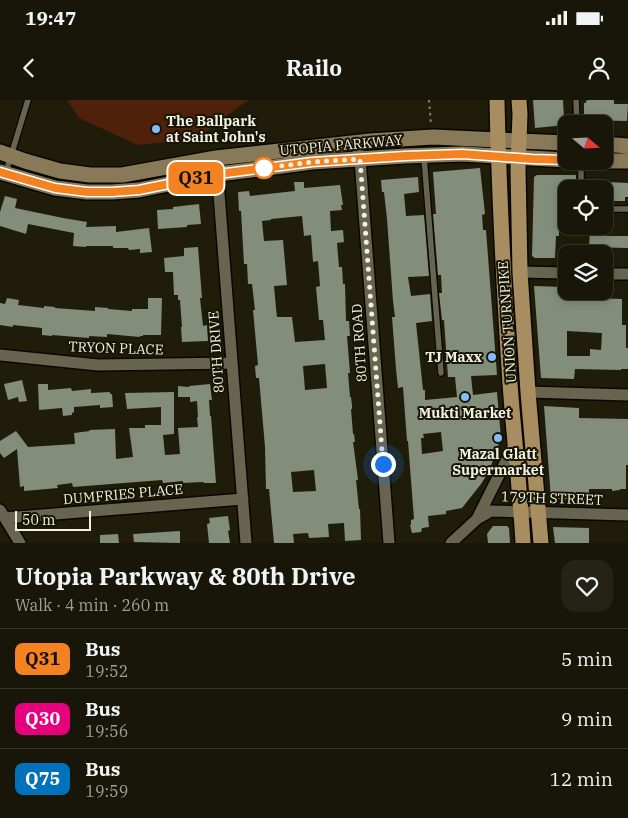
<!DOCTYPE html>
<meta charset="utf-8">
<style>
:root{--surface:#171608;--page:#242316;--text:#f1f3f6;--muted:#9e9f9c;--line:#363529}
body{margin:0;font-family:"IBM Plex Serif",serif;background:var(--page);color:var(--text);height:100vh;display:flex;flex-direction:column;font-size:19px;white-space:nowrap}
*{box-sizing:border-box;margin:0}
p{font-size:16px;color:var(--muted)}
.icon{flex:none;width:28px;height:28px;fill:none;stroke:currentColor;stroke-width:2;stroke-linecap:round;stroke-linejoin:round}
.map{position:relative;height:443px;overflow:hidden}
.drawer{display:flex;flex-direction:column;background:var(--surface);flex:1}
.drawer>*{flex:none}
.badge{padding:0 10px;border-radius:8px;font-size:18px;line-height:32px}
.needle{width:32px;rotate:109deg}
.fabs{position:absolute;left:558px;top:15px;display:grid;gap:10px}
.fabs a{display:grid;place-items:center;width:55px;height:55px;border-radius:10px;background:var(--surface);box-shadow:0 2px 8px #0003,0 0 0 1px var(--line);font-size:25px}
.scale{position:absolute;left:15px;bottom:12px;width:76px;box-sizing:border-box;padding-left:5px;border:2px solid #f1f0e4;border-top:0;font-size:14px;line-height:18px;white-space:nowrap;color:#f1f0e4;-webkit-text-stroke:4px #161403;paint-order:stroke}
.you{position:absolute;width:25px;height:25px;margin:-12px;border:4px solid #fff;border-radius:50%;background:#1a73e8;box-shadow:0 0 0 8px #1a73e833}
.map>.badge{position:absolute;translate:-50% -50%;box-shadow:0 0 0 2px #fff}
.round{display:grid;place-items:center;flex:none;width:52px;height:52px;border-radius:15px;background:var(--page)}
.headline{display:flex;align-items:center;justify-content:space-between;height:85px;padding:0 15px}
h1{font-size:24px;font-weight:700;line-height:38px}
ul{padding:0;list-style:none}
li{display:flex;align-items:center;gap:15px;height:60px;padding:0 15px;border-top:1px solid var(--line)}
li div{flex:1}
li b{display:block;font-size:19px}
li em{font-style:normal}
li .badge{min-width:55px;font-weight:700;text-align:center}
.status{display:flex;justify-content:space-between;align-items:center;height:35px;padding:0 25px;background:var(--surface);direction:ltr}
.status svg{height:14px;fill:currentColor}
header{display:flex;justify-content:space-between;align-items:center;height:65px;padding:0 15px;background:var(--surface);font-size:22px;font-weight:700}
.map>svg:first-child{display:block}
.green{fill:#4f210a}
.building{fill:#828e7a;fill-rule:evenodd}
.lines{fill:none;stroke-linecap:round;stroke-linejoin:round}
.lane-casing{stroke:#090700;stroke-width:8}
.street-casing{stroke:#090700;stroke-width:14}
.secondary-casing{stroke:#090700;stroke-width:18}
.primary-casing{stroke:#090700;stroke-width:18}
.path{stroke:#868575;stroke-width:2;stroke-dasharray:2.5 4;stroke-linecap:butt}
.lane{stroke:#67654f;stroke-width:5.5}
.street{stroke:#67654f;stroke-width:11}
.secondary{stroke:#887958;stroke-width:15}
.primary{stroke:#a88d60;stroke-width:15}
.line-casing{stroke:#fff;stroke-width:11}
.line{stroke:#f58220;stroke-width:8}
.walk{stroke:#f1f0e4;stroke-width:5;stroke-dasharray:0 9}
.poi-dot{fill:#80bdfa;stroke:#161403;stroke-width:2}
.stop-dot{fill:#fff;stroke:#f58220;stroke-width:2.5}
.labels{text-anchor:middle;stroke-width:4;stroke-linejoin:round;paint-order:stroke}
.poi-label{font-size:14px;font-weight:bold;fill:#f1f0e4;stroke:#161403}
.street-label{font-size:14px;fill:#f1f0e4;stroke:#161403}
</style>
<div class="status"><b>19:47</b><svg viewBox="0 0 49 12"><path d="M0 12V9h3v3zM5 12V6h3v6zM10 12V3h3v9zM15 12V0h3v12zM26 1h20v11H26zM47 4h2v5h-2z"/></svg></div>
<header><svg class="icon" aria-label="back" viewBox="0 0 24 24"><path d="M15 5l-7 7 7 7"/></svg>Railo<svg class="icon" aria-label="person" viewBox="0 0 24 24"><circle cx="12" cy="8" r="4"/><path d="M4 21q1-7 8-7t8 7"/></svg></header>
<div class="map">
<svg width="628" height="443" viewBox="0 0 628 443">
<rect width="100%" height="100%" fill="#1f1d0a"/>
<path class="green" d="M67,0H248L196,39L138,45L79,18Z"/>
<path class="building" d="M533,0H563L564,18L566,17V25L535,28Z
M588,0H614V4H628L627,21L584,20V3H586V1Z
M480,68L485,114L482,115L483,130H486L497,275L471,276L473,295L497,292L501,338L489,371L481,384L462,408L446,411V414L428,416L429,427L422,428L421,432L412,433L410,425H411V420L414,419L408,341H407L403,287L398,288L396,269L392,217H395L393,201L387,119L384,92H382L381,80L418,77L419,92L404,94L406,116L424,115L429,176L408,177L411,196L430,194L432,221L416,223L423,290H425V300L457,297L455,277H448L444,220H442L439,193H442L441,175H438L433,114H436L433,72ZM441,332L443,351L422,354L421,338H424L423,334Z
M537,75H576V89H566V122H559V136H556L555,158H535L532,156L534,77Z
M586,81L628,83V97H625V101H604V89H586Z
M294,82H304V88L340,85L343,105H341L342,110L330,111L331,131L343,130L344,142L337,143L339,167H342L343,184H345L346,221H349L350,236H347L350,273H348L350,297H351L352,305V309H351L353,334H354L355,342H353L357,372L358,380H356L359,409H360L361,440L345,441L344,423L328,424L329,437L309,438L308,433L293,434L294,443H274L269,389H266L265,347L259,278H256L255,266L258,265L253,210H255L252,184H248L247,164H244L241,111H239L238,92L249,91L250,96L295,91ZM302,116L304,136L311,135L313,162L318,161L320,186L316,187L319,220H323L325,240L295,242L292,217H277L276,208L274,186L287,185L283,140L264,141L262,121L271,120V119ZM325,264L327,288L305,290L303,266ZM314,370L316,391L293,392L291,372Z
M5,96L17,99L15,108L63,118L87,122L86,127L116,126V132L149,128L152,152L140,153V149L129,150L128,148H113V146H86V147L73,146L74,133L28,124L26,134L0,126V112Z
M199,104L201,124L187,125V127L158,129L157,110L173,109V107Z
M590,130H606V136H628V148L589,147Z
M198,147L202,198H200L203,226L207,225L208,241L182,242L181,227H182L180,200H178V195H174L173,172H165L164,158L184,156V148Z
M534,186L562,187V196L586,197V198L622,199V225H626V248H628V269H621V270L575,269L574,279L541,278ZM567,231L602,233L601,250L590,249V256H567Z
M7,198L19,200L18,205L44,208V206L55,207V208L95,211V207L108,208V209L132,211V209H148V198H162L161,235H143V236H140V237L107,234V237L89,236V238L52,235V236L42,235V228L13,225V227L0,225V203L5,204Z
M22,280L27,301L19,302L18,297L8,300L4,284Z
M38,284H48V290L71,288L72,291L91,289V293L110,292V294H112L113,307L100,308V305L74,307V312L72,313V315L63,316L62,308L39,310Z
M210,284L212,300H209L210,316H211L216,383H204L203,382L183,383V381L163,383L162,380L73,387L72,383L57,385L58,388L24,391V386L20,387L17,349L4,358L0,353V341L16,331L28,347L75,344L74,333L90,331L89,330L115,329L116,359L133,357L129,328H145V325H161V307L127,309L125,293L174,292V334L163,335L165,355L180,354L178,328L198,327L197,317H198L197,301L190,302V297H178V286L189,287V286Z
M544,306L579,308V318L628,319V365H626V389H620V390L612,391V389H589V399H551Z
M228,416L230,430L228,431L230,443H209L207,424L210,423L209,418Z
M493,426H507L509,428L510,443H488L487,434Z
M553,427L589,428V443H555Z
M180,431V443L134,442L133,434Z
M118,434L119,443H100V435Z"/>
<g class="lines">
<g class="lane-casing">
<path id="lane" d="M576,0L577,24
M424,57L441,273
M6,72L28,0
M581,89V61
M604,109H628"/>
</g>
<g class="street-casing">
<path id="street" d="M358,51L360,59L389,443
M217,68L246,443
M520,172L566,173
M604,174H628
M0,255L98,265L232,263
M528,292L628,295
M0,410L20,443
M5,418L243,399
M477,419L491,411L628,415
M451,443L477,419L515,343"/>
</g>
<g class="secondary-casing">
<path id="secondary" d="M604,44L628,46
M0,52L25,61L60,71L90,75H122L216,58L370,41L433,37L566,43
M604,61H628
M0,72L55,88L87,92H112L139,90L218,74L267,68L312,62L405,56L462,54L566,60"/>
</g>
<g class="primary-casing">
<path id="primary" d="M497,0C499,95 504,190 510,284C514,337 520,390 523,443
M519,0L520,14L518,69L520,172L528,292L541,443"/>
</g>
<path class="path" d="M429,0L431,24"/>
<use href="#lane" class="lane"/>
<use href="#street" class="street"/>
<use href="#secondary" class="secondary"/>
<use href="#primary" class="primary"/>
</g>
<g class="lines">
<g class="line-casing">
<path id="line" d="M0,72L55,88L87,92H112L139,90L218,74L234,72L312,62L405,56L462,54L532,59L566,60"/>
</g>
<use href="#line" class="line"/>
<path class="walk" d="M264,68L312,62L360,59L383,364"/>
</g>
<g class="poi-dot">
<circle cx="156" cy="29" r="5"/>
<circle cx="492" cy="257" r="5"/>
<circle cx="465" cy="297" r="5"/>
<circle cx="498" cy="338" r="5"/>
</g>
<circle class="stop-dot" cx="264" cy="68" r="10"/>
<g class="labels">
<g class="poi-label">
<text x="166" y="26" text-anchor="start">The Ballpark<tspan x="166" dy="16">at Saint John's</tspan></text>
<text x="482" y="262" text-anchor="end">TJ Maxx</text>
<text x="465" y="318">Mukti Market</text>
<text x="498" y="359">Mazal Glatt<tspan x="498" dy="16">Supermarket</tspan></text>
</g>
<g class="street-label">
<text transform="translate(341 45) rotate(-5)" y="5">UTOPIA PARKWAY</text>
<text transform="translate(507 222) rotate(-94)" y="5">UNION TURNPIKE</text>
<text transform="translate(359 243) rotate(-94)" y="5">80TH ROAD</text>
<text transform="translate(116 248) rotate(2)" y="5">TRYON PLACE</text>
<text transform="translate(216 252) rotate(-94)" y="5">80TH DRIVE</text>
<text transform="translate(123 394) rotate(-5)" y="5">DUMFRIES PLACE</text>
<text transform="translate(552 398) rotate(2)" y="5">179TH STREET</text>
</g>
</g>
</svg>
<div class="fabs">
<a><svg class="needle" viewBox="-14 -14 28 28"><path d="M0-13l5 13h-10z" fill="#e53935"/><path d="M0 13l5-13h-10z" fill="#9e9f9c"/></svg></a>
<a><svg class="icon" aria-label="locate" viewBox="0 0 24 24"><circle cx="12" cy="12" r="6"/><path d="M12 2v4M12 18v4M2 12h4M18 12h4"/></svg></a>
<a><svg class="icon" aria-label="layers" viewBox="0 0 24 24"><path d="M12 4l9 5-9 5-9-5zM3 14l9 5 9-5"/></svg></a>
</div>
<div class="scale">50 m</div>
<div class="you" style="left:383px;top:364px"></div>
<b class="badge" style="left:196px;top:78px;background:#f58220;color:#111">Q31</b>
</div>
<section class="drawer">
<div class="headline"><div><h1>Utopia Parkway &amp; 80th Drive</h1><p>Walk · 4 min · 260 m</p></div><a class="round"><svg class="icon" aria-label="heart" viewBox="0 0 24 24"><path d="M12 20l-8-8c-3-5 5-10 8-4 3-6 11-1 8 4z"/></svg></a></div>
<ul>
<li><span class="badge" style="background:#f58220;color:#111">Q31</span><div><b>Bus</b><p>19:52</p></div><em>5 min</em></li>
<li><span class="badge" style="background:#e6007e;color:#fff">Q30</span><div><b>Bus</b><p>19:56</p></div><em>9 min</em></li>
<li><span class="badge" style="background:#0072bc;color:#fff">Q75</span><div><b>Bus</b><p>19:59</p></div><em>12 min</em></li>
</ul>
</section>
